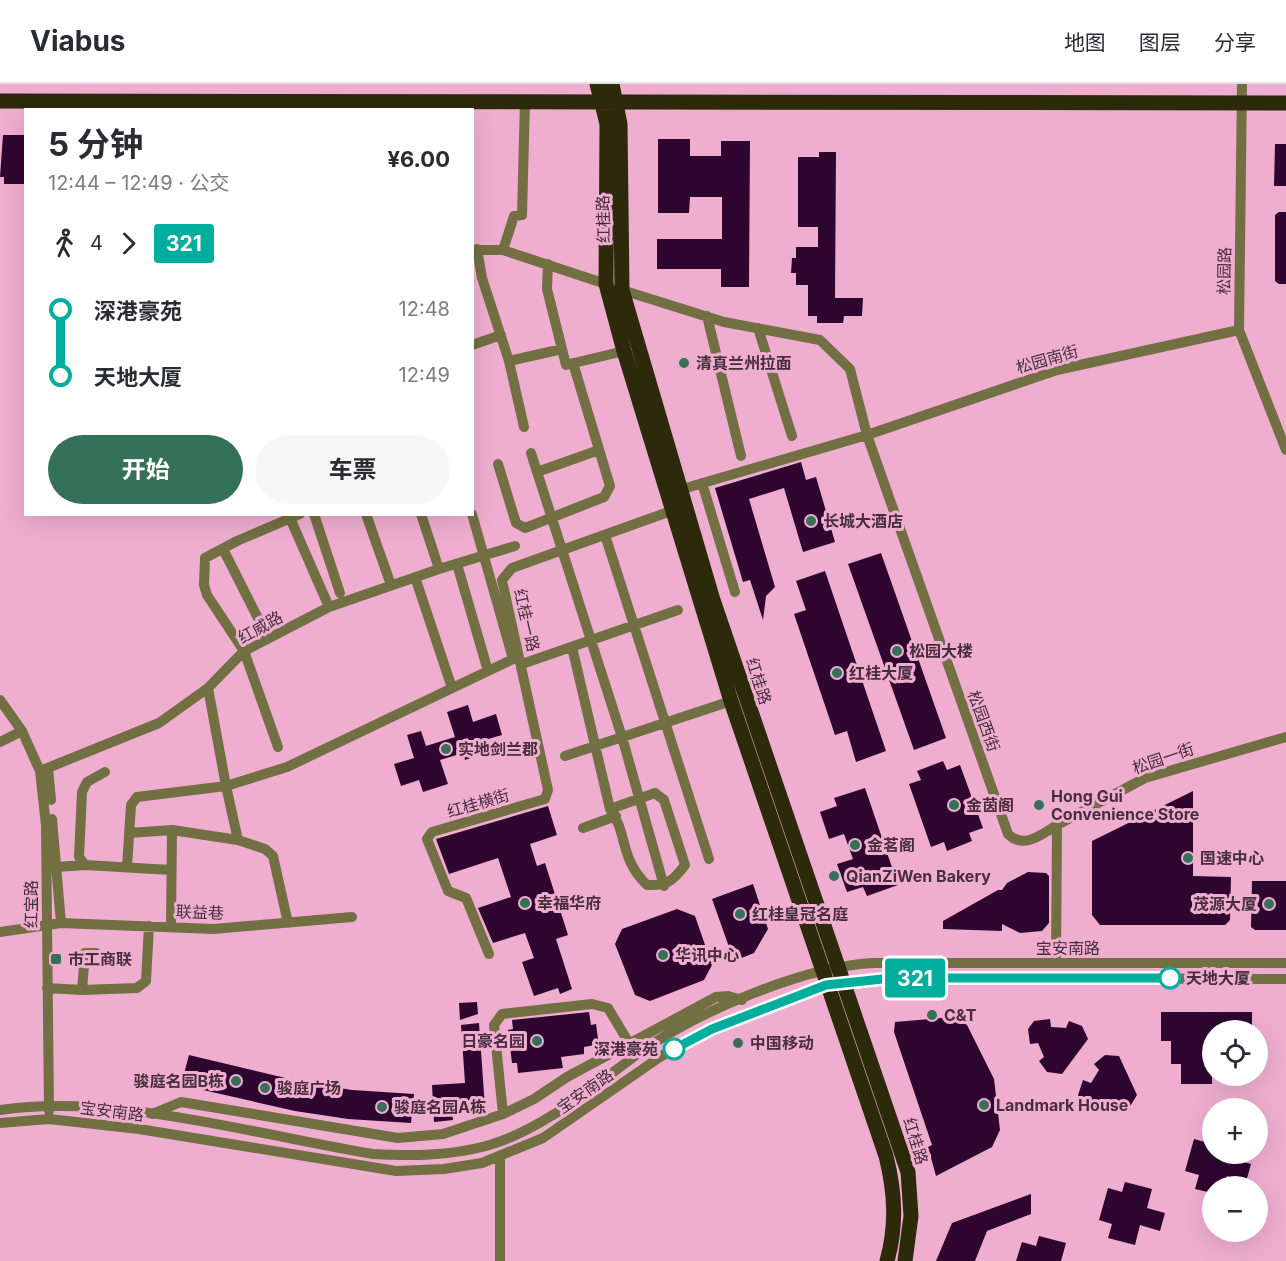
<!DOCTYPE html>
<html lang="zh">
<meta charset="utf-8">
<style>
:root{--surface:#fff;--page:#f7f7f7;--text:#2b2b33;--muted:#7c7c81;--line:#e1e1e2;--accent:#357059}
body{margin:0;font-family:Inter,"Noto Sans SC",sans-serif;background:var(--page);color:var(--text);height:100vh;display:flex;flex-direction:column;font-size:22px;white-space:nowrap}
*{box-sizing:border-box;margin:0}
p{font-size:20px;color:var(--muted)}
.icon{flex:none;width:33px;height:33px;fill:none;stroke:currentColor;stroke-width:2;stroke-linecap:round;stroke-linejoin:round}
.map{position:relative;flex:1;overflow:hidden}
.drawer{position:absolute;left:24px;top:24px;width:450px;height:408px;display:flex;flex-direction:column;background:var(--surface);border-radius:0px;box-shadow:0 6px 24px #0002}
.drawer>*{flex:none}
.badge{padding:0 12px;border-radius:4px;font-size:21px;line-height:39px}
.tools{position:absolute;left:1202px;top:936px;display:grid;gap:12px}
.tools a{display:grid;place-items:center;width:66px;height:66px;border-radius:50%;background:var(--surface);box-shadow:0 6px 24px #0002;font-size:30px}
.map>.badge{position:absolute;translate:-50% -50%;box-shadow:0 0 0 3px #fff}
.legs{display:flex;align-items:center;gap:9px;height:66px;padding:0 24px;font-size:20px}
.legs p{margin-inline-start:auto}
.head{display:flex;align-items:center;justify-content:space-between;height:102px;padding:0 24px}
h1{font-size:33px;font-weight:700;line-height:45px}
.button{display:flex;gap:12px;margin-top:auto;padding:12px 24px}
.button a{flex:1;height:69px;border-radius:36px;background:var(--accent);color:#fff;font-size:24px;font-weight:700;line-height:69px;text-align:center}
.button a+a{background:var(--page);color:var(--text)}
ul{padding:0 24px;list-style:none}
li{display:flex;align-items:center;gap:21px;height:66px;font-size:22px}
li i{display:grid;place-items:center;width:9px;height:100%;margin:0 8px;background:currentColor}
li i::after{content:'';width:15px;height:15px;margin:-8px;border:4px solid;border-radius:50%;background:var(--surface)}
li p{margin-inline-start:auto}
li:first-child i{background:linear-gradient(#0000 50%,currentColor 0)}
li:last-child i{background:linear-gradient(currentColor 50%,#0000 0)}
header{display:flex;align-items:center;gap:36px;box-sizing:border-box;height:84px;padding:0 30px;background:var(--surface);border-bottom:2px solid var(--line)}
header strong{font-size:28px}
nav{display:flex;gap:33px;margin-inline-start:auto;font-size:21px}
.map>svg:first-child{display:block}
.building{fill:#2e0630}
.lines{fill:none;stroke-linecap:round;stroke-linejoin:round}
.minor{stroke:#726f43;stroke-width:10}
.major{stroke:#2c2a0a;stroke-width:15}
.line-1-casing{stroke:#fff;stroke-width:14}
.line-1{stroke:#01ad9c;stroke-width:9}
.poi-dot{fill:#357059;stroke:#efaed0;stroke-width:2}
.stop-1-dot{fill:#fff;stroke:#01ad9c;stroke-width:3}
.labels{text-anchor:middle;stroke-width:6;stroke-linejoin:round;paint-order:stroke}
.street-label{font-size:16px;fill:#482e3c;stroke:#efaed0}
.poi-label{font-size:16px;font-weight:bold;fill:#482e3c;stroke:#efaed0;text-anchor:start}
.stop-label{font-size:16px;font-weight:bold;fill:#482e3c;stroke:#efaed0;text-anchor:start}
</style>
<header>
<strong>Viabus</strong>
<nav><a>地图</a><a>图层</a><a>分享</a></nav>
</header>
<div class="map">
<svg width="1286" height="1177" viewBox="0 0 1286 1177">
<rect width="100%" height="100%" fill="#efaed0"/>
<path class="building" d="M3,51H26V100H4V93H0Z
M658,55H690V72H721V57H750L749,203H721V185H657V155H722V113H690L689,129H658Z
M1275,60H1286V102H1274Z
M819,68H836L835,214H863L862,232H844L843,239H817V232H808V201H796V189H791L792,174H796V163H818V143H798V73H819Z
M1279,128H1286V200H1279L1275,197V131Z
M801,378L806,396L816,393L835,458L803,468L784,404L749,415L775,503L766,512L763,536L750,496L743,498L715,404Z
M881,469L946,654L914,666L848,480Z
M825,487L886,667L856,678L847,647L835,651L794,530L806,526L796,497Z
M468,621L473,638L496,630L502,651L478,658L482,670L465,676L463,669L440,676L448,700L423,708L419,696L401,702L394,680L414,674L407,651L421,647L426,662L455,653L447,628Z
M943,677L947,686L960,681L983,744L969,749L972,757L947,767L944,758L931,763L909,700L921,696L917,687Z
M865,704L898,801L867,812L863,803L847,808L837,780L853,775L844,750L829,755L820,728L837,722L834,714Z
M1193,707V792L1231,793L1230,836L1225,841H1100L1092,831V757Z
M548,722L557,751L530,760L537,782L545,779L568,851L556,855L572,905L560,910L558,904L534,912L522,878L534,874L525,849L493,859L478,824L511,813L498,774L449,790L436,755Z
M1028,788L1046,789L1049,792V839L1042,847L1020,849L1002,840V847L943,845V837L998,806H1002L1007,799Z
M1252,797H1286V846H1255L1251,843Z
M753,800L768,845L754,869L734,877L712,815Z
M677,825L695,832L712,881L704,896L650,917L635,911L615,860L622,845Z
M477,918L478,930L460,936L459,919Z
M589,928L591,941L596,940L598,955L595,956V961L584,963V970L561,973L563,984L518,989L517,979H512L508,946L513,945L512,936Z
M1161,928H1252V946H1212V1000H1181V980H1171V957H1161Z
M953,933L967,941L994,995L1000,1046L992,1063L936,1092L928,1063L932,1061L894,948L895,938Z
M1050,935L1051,943L1066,944L1069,937L1082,942L1088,955L1062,990L1047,988L1039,977L1044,973L1038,959L1030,960L1028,945L1034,937Z
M479,939L485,1024L452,1027L453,1036L434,1038L432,1001L465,999L461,941Z
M189,971L302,998L352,1006L414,1010L411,1039L348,1035L295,1027L181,1001Z
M1105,971L1119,972L1137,1011L1129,1024L1116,1026L1114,1019L1100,1018L1096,1026L1083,1021L1078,1011L1083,996L1091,999L1099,986L1094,980Z
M1194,1055L1212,1060V1070H1226L1225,1073L1251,1080L1246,1098L1227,1092L1224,1102H1212V1109L1195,1105L1199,1091L1185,1087Z
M1125,1098L1152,1105L1147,1124L1165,1129L1160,1147L1140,1141L1135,1161L1108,1154L1112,1140L1099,1136L1108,1104L1122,1108Z
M1031,1110V1130L987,1147L975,1177H936L952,1139Z
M1039,1152L1066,1159L1061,1177H1016L1022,1158L1036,1162Z"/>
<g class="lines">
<path class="minor" d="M1242,0L1239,246L1286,366
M477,165L482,194L509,277L524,343
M472,166H503L606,200
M503,166L514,132L522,131L525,17
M548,180L547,205L566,281L624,267
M622,206L724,238L820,256L850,285L867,351L1008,750C1024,766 1042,750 1057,741L1056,879
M707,232L741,372
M758,244L792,352
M472,261L501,251
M509,277L562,265
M531,369L622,653L664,802
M498,380L516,439L525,444L604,413L610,402L573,279
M537,388L599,366
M702,399L735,508
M679,406L867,351L1057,286L1239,246
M314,430L340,509
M366,430L391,501
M421,430L439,485
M290,434L329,523
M605,451L709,775
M223,465L268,554
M457,480L488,587
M415,493L452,604
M572,563L610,725C628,749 619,774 647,801C667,802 673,797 685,781L664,716L655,709L610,725
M522,580L678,526
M208,604L226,702L287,683L513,575L472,430
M0,616L22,647L40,687L46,741L49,1027
M0,658L22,647
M278,663L244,567L207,511L204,501L205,474L237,457L300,430
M565,672L731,617
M48,684L51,716
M40,687L159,639L208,604L244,567L329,523L439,485L515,462
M52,735L61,839
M1057,741L1145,694L1286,653
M583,744L616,732
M129,749L172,746L238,756
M85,781L79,773L82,708L87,698L105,688
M57,783L85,781L171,786
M127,783L131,721L137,713L226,702L238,756L265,765L273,772L288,839
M171,842L172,746
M0,848L61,839L214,845L352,833
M489,870L466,814L448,807L427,755L432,748L545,715L548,706L502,496L512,484L671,427
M47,904L82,906L85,869H96
M82,906L137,904L146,897L149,842
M0,1026C117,1009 256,1051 373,1070C411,1072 449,1072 486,1062C544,1046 594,1001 642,967C699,927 805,882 874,879H1286
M152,1030L181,1018L398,1054L443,1050L503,1030L534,1015L567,993L716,913L728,912L742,916
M503,1030L494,941L502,930L592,920L608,924L629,959
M0,1039L49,1035L139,1045L396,1087L444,1085L482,1079L543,1054L660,973L687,957L712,945L826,901L893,894L1286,895
M500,1073V1177"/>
<path class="major" d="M597,0L607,40L606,200L624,267L731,617L886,1072C895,1108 897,1141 887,1177
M612,0L620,40L622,206L713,516L908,1088L911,1132L905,1177
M0,17L1286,19"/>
</g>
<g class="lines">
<g class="line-1-casing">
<path id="line-1" d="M674,965L712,945L826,901L892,894H1170"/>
</g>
<use href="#line-1" class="line-1"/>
</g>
<g class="poi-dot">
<circle cx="684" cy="279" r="6"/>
<circle cx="811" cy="437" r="6"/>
<circle cx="897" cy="567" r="6"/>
<circle cx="837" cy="589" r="6"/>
<circle cx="446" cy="665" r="6"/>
<circle cx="954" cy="721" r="6"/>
<circle cx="1039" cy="721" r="6"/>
<circle cx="855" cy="761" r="6"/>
<circle cx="1188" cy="774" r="6"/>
<circle cx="834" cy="792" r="6"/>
<circle cx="525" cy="819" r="6"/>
<circle cx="1269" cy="820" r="6"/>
<circle cx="740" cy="830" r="6"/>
<circle cx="663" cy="871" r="6"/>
<rect x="50" y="869" width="12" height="12" rx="3"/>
<circle cx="932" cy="931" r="6"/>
<circle cx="537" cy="957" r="6"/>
<circle cx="738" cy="959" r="6"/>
<circle cx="236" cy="997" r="6"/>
<circle cx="265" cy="1004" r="6"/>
<circle cx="984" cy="1021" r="6"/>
<circle cx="382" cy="1023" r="6"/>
</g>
<g class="stop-1-dot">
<circle cx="1170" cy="894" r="10"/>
<circle cx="674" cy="965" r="10"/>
</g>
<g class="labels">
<g class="street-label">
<text transform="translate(603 135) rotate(-91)" y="6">红桂路</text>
<text transform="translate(1224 187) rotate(-89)" y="6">松园路</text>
<text transform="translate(1047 275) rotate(-16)" y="6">松园南街</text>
<text transform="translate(527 536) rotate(77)" y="6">红桂一路</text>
<text transform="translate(260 543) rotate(-29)" y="6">红威路</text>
<text transform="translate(759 597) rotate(72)" y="6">红桂路</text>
<text transform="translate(984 637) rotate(70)" y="6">松园西街</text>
<text transform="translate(1163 674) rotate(-19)" y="6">松园一街</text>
<text transform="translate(478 719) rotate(-16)" y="6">红桂横街</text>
<text transform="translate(31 820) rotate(-90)" y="6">红宝路</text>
<text transform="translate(200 828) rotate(2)" y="6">联益巷</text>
<text x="1068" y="870">宝安南路</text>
<text transform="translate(585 1007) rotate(-35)" y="6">宝安南路</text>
<text transform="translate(112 1027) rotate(7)" y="6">宝安南路</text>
<text transform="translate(916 1057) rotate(73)" y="6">红桂路</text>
</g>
<g class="poi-label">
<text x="696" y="285">清真兰州拉面</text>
<text x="823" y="443">长城大酒店</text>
<text x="909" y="573">松园大楼</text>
<text x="849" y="595">红桂大厦</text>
<text x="458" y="671">实地剑兰郡</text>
<text x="1051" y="718">Hong Gui<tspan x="1051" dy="18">Convenience Store</tspan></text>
<text x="966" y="727">金茵阁</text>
<text x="867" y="767">金茗阁</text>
<text x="1200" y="780">国速中心</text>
<text x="846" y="798">QianZiWen Bakery</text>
<text x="537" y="825">幸福华府</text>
<text x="1257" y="826" text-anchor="end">茂源大厦</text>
<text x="752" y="836">红桂皇冠名庭</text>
<text x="675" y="877">华讯中心</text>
<text x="68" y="881">市工商联</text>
<text x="944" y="937">C&amp;T</text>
<text x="525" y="963" text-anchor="end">日豪名园</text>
<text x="750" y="965">中国移动</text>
<text x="224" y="1003" text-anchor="end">骏庭名园B栋</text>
<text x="277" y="1010">骏庭广场</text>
<text x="996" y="1027">Landmark House</text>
<text x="394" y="1029">骏庭名园A栋</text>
</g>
<g class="stop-label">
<text x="1186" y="900">天地大厦</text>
<text x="658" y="971" text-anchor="end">深港豪苑</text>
</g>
</g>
</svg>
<div class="tools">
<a><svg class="icon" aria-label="locate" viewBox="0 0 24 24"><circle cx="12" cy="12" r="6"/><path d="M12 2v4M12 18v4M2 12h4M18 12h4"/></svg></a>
<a>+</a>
<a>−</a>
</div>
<b class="badge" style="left:915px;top:894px;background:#01ad9c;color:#fff">321</b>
<section class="drawer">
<div class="head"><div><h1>5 分钟</h1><p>12:44 – 12:49 · 公交</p></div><b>¥6.00</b></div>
<div class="legs"><svg class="icon" aria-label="walk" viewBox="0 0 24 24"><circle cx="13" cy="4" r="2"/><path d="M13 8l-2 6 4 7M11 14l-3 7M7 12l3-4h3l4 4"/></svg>4<svg class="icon" aria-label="forward" viewBox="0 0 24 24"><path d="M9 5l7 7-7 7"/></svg><b class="badge" style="background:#01ad9c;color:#fff">321</b></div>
<ul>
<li><i style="color:#01ad9c"></i><b>深港豪苑</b><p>12:48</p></li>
<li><i style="color:#01ad9c"></i><b>天地大厦</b><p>12:49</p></li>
</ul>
<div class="button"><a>开始</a><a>车票</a></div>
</section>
</div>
